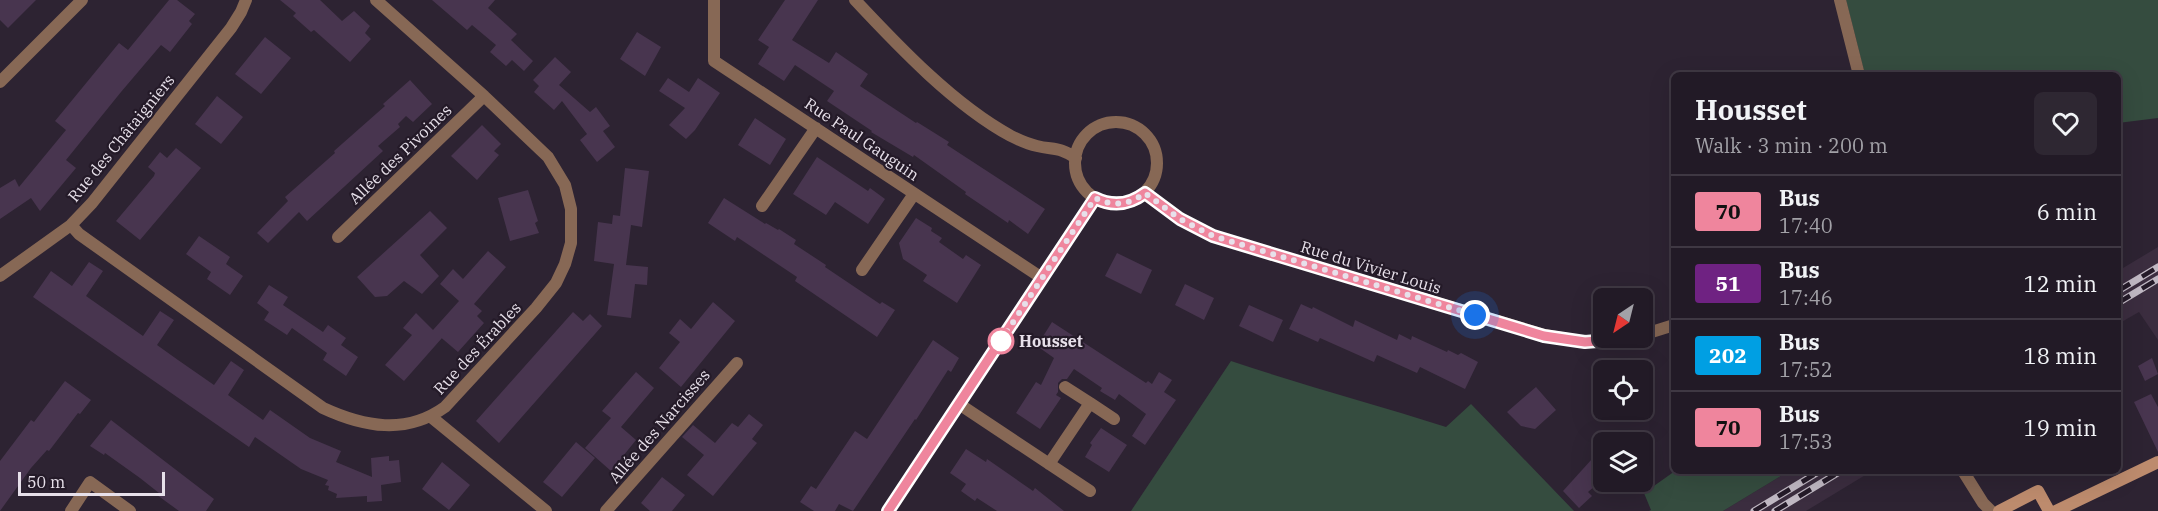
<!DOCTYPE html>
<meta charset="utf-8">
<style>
:root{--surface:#221a26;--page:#2e2732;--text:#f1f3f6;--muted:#a2a1a7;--line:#3f3843}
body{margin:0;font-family:"IBM Plex Serif",serif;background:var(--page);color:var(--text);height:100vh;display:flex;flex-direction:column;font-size:22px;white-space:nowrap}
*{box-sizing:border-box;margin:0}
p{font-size:20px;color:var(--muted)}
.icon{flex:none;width:33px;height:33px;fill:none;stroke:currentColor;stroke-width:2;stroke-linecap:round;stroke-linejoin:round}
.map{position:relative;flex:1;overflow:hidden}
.panel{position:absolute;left:1671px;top:72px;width:450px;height:402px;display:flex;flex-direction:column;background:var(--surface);border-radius:9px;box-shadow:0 6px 24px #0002,0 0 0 2px var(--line)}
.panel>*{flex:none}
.badge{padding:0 12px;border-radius:4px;font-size:21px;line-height:39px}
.needle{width:39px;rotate:215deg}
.fabs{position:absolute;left:1593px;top:288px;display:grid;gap:12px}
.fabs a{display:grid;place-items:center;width:60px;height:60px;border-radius:9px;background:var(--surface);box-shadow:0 6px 24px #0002,0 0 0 2px var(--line);font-size:30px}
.scale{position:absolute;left:18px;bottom:15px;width:147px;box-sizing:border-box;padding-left:6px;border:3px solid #e7e0ea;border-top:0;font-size:16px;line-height:21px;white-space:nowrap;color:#e7e0ea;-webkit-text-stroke:4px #241a28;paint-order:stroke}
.you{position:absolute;width:30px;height:30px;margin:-15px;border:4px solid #fff;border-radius:50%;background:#1a73e8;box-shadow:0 0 0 9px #1a73e833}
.map>.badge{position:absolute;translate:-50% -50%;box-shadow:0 0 0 3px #fff}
.round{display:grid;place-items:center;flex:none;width:63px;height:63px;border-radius:9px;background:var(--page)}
.summary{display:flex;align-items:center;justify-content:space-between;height:102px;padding:0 24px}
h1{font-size:28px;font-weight:800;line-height:45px}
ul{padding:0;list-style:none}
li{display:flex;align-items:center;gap:18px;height:72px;padding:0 24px;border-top:2px solid var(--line)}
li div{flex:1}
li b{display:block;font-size:22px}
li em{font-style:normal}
li .badge{min-width:66px;font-weight:700;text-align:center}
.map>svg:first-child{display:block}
.built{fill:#3b2d3f}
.green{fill:#354c3f}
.building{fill:#48354f}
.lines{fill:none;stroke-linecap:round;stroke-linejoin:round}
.minor{stroke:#876855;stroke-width:12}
.secondary{stroke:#bd8b6d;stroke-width:12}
.rail-casing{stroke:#c0b8c3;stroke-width:7}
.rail{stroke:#241a28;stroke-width:4.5;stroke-dasharray:14;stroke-linecap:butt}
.line-casing{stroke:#fff;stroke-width:14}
.line{stroke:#ef859d;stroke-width:9}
.walk{stroke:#e7e0ea;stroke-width:6;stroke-dasharray:0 10.8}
.stop-dot{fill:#fff;stroke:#ef859d;stroke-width:3}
.labels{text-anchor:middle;stroke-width:4.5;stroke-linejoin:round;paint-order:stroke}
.street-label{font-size:16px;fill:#e7e0ea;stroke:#241a28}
.stop-label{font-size:16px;font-weight:bold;fill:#e7e0ea;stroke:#241a28;text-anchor:start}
</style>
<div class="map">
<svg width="2158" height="511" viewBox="0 0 2158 511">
<rect width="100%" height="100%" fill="#2d2332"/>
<path class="built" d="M2158,247V340L2139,312L2118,324V271Z
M1789,471H1872L1806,511H1723Z"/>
<path class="green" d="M1846,0H2158V118L2118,123V75H1865Z
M1231,361C1302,385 1374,404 1446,427L1471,404L1574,511H1131Z
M1675,471H1789L1723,511H1649L1651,510L1644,493Z"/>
<path class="building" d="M0,0H36L8,28L0,20Z
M169,0H177L195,14L189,21L192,24L170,52L161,45L121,92L66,160L76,168L40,211L31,198L0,219V188L15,179L19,187L66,130L55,121L119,43L128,50Z
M280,0H320L342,21L354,11L370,26L365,33L371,39L350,62L314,30L311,32L293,16L296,13Z
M432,0H495L488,8L517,34L511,40L533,61L524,71L512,60L506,66L490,52L496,45L472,25L467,30Z
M785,0H818L792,40L829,63L836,52L868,74L860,86L916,123L917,122L949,142L947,145L1045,209L1028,234L1009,220L1008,223L965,194L966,192L914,155L913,157L871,132L872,131L827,101L834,91L795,65L784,81L758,64L769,47L758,40Z
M637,32L661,47L645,76L620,59Z
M265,37L291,58L261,94L235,74Z
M555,57L571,72L559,85L590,112L596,107L610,126L603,131L615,147L597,162L580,140L587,134L562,101L554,110L534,92L539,86L533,80Z
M668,78L689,92L698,78L720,93L695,130L686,139L669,125L685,108L659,91Z
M410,80L432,104L413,122L406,116L398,124L400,127L378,146L383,151L307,221L299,212L268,243L257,233L288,201L285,197L335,153L334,151L385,106L383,104Z
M217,96L243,117L221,144L195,124Z
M755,118L786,139L770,165L738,145Z
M482,125L501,144L494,151L499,155L477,180L451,156Z
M176,148L201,168L140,240L116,221L154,176L155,173L148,167L160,152L167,158Z
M817,157L868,191L870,188L885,199L868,224L835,202L826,215L793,194Z
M625,168L649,171L642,227L631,225L626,265L648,267L647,285L635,284L631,318L607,315L614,264L594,261L598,222L612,224L613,215L620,216Z
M528,190L538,221L535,223L539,233L510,241L498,198Z
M724,198L765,224L766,223L778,230L779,229L796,240L794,244L826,265L825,267L880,304L882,302L895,310L877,337L795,281L797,277L737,237L735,241L708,223Z
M430,211L447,228L420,255L439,276L422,294L404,281L387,296L375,297L357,277Z
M916,218L932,228L931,231L942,238L939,242L963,259L966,255L981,265L957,303L923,281L927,275L903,259L899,243Z
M199,236L230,257L226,264L243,276L230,295L207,279L211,272L186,254Z
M488,251L506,267L474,304L482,311L477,316L484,323L458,352L438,335L442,338L404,381L385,365L412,335L403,328L416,313L433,330L459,301L440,284L453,269L463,279Z
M1117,253L1152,270L1141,294L1105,276Z
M89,262L103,271L86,296L143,336L160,311L174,320L157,345L178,360L214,385L231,361L244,370L228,395L263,420L270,410L310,438L341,451L336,462L372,477L371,458L389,456V461L399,460L401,482L381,485L382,501L367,502V496L336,498L337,494L328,490L329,486L325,485L328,480L301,469L255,437L249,447L33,297L51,271L72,286Z
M1185,284L1214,298L1204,320L1175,305Z
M269,285L288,297L283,305L323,332L328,325L346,338L341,345L358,357L346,376L323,360L327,353L292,328L287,335L264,320L269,312L257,303Z
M713,302L735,321L681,387L659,368L680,342L669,333L680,319L691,329Z
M1301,304L1312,309L1313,307L1353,327L1355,320L1397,340L1399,334L1411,340L1412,336L1447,352L1448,350L1458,355L1461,353L1478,362L1465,389L1420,367L1417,373L1377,355L1374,362L1320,338L1318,342L1289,329Z
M1249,305L1283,320L1273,342L1239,326Z
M573,312L583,321L590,314L602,326L499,443L476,421Z
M1052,322L1146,383L1148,381L1152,384L1159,372L1172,380L1164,392L1176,400L1145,445L1132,436L1146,414L1119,394L1115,400L1100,391L1102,388L1074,369L1067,379H1062L1058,383V392L1056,395L1061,398L1040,429L1016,413L1036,382L1041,385L1054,358L1037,346Z
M933,340L959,358L951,372L948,370L916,420L915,419L853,511L839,504L835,511H814L800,502L811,486L816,489L855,431L867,439Z
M2152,358L2158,374L2145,381L2138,366Z
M636,372L654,388L621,427L636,440L611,471L585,448L611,418L602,411Z
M65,381L91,400L80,414L78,413L49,451L47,450L31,468L0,511V461L31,420L34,422Z
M1536,387L1556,410L1535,429L1521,426L1507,412Z
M2151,394L2158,407V452L2134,402Z
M749,414L763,425L752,439L757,443L713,496L687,475L704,455L682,437L693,425L715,443L732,423L738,427Z
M111,420L214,499L206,511H179L157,495L159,493L140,478L105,453L104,455L90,446Z
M1101,428L1127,445L1109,472L1085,457L1092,445L1090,443Z
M576,442L595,458L562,497L543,482Z
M966,449L986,462L987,459L1033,491L1035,488L1064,511H997L977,498L975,501L961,491L966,484L950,473Z
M1592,459L1604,472V478L1588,492L1592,496L1579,508L1563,491Z
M442,462L470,485L449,510L422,489Z
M662,477L685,495L672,511H650L641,503Z"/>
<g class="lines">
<path class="minor" d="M714,0V61L1042,278
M855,0C899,47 954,105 1011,136C1019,140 1028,144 1037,146C1054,150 1060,147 1076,158
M1840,0L1859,75
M0,82L82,0
M1075 163a41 41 0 1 1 82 0a41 41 0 1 1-82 0Z
M1145,193L1180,219L1213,236L1544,335L1585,342L1628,340L1634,338
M762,206L816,128
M71,225L79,234L323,408C364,427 406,435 445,407L536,308L556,283L565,264L571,243V209L565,185L548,157L484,96L376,0
M338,237L484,96
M862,270L914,194
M0,276L71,225L92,203L231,28L241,12L246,0
M1642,335L1674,325
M1065,387L1090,403
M959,404L1090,491
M430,416L546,511
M1049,464L1090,403L1114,419
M1963,471L1983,503L1991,511
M71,511L90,482L130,511
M606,511L737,363
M888,511L1095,198"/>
<path class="secondary" d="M1999,511L2038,491L2049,511
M2056,511L2158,462"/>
<g class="rail-casing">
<path id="rail" d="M2118,291L2158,267
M2118,303L2158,279
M1754,511L1820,471
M1775,511L1841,471"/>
</g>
<use href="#rail" class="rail"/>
</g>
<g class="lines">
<g class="line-casing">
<path id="line" d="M888,511L1095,198C1113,207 1129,205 1145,193L1180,219L1213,236L1544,336L1585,342L1634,338"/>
</g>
<use href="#line" class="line"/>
<path class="walk" d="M1001,341L998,345L1095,198C1113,207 1129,205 1145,193L1180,219L1213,236L1475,315"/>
</g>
<circle class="stop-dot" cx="1001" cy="341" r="12"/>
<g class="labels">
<g class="street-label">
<text transform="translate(121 138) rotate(-51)" y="6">Rue des Châtaigniers</text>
<text transform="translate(862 139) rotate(34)" y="6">Rue Paul Gauguin</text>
<text transform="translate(400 154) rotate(-44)" y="6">Allée des Pivoines</text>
<text transform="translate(1371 267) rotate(17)" y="6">Rue du Vivier Louis</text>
<text transform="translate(477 348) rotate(-47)" y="6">Rue des Érables</text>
<text transform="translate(659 426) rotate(-49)" y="6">Allée des Narcisses</text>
</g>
<g class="stop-label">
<text x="1019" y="347">Housset</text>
</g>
</g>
</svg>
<div class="fabs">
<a><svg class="needle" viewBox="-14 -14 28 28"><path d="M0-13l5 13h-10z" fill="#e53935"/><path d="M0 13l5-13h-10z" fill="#a2a1a7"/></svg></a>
<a><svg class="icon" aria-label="locate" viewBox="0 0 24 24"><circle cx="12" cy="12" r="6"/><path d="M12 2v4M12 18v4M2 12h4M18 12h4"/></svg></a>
<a><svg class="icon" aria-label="layers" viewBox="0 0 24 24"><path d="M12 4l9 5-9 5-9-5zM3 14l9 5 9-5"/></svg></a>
</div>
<div class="scale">50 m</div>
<div class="you" style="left:1475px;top:315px"></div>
<section class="panel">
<div class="summary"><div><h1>Housset</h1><p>Walk · 3 min · 200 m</p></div><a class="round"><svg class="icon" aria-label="heart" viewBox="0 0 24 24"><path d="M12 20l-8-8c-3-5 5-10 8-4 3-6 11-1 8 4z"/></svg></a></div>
<ul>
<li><span class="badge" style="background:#ef859d;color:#111">70</span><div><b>Bus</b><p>17:40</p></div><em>6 min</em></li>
<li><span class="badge" style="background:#6f2282;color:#fff">51</span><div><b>Bus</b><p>17:46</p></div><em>12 min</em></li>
<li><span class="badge" style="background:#009fe3;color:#fff">202</span><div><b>Bus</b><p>17:52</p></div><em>18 min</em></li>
<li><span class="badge" style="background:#ef859d;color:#111">70</span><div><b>Bus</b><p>17:53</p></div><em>19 min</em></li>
</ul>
</section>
</div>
